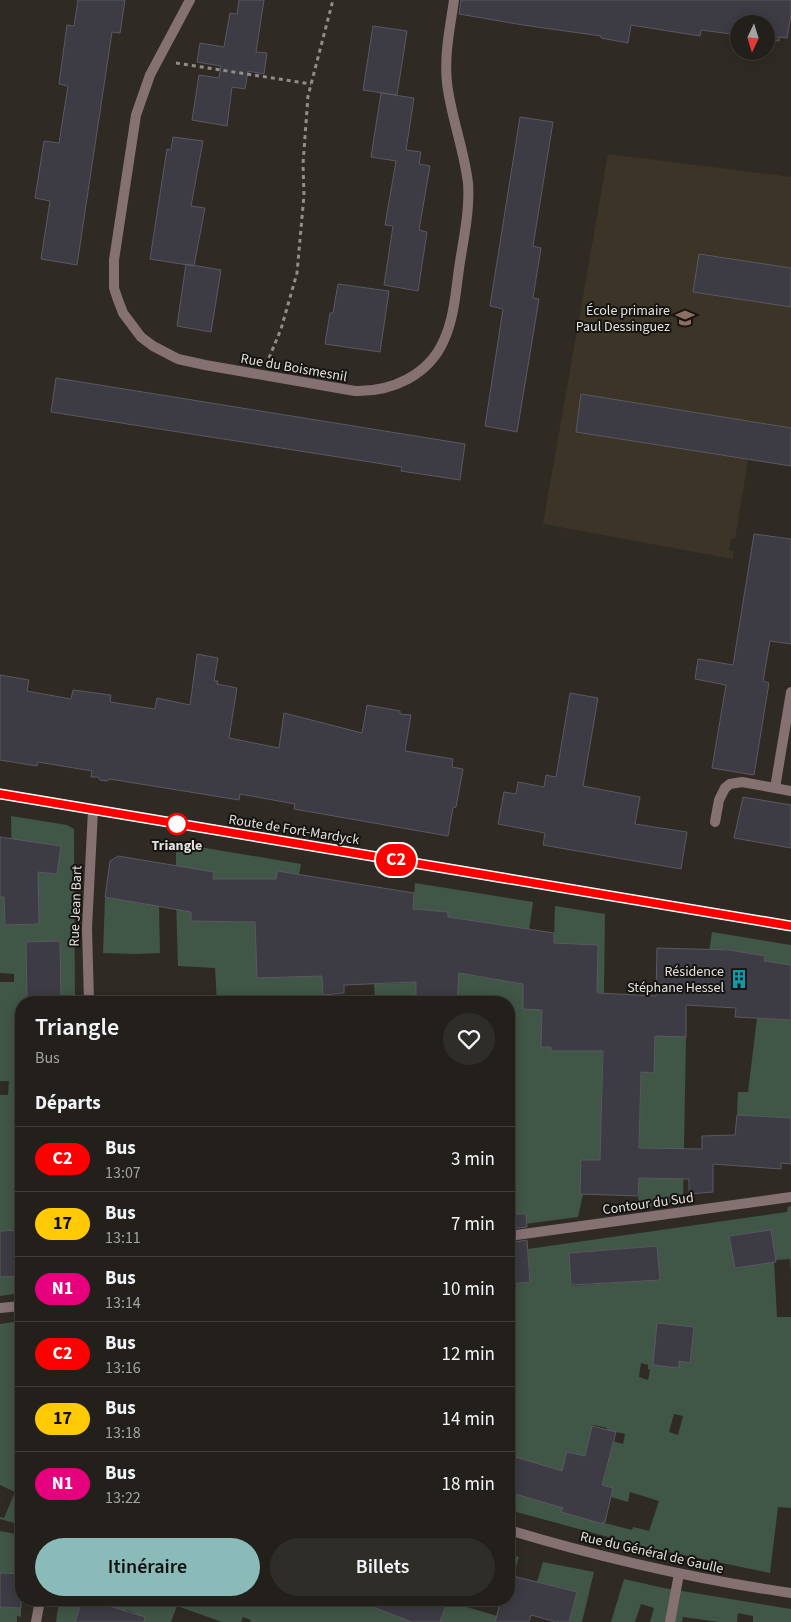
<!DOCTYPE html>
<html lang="fr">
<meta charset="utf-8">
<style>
:root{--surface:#23201b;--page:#2f2d28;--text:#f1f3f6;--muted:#a3a3a3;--line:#403e3a;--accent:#8bbbb9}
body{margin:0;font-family:"Source Sans 3",sans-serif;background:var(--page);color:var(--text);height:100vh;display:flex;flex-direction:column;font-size:19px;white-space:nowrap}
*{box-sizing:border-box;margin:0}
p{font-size:16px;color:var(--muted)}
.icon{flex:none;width:28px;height:28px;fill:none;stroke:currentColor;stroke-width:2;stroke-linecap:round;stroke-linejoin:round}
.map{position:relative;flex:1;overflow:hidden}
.details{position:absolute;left:15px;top:996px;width:500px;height:610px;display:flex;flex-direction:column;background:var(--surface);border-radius:20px;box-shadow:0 2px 12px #0003,0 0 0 1px var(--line)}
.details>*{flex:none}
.badge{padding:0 10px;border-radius:16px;font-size:18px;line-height:32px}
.needle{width:32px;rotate:184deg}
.tools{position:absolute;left:730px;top:15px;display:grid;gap:10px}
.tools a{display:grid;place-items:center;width:45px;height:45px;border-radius:50%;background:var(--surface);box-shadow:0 2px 12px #0003,0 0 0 1px var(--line);font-size:25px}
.map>.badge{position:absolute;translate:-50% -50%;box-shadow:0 0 0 2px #fff}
h2{padding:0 20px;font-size:19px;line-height:45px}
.round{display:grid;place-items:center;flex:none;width:52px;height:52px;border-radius:26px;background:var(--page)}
.head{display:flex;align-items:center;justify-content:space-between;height:85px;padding:0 20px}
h1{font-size:24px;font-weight:600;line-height:38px}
.button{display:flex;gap:10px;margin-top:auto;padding:10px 20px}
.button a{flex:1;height:58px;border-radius:30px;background:var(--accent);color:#111;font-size:20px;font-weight:600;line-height:58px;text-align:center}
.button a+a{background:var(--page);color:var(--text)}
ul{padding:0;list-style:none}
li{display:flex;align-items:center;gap:15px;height:65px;padding:0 20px;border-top:1px solid var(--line)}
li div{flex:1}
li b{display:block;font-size:19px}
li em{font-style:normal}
li .badge{min-width:55px;font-weight:700;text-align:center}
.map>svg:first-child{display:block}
.built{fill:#3b3427}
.green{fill:#405646;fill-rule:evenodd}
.building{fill:#3d3b43;stroke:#5b5861}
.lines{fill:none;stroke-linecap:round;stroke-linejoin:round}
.path{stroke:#918d88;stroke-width:3;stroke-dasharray:4 4;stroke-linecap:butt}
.lane{stroke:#857171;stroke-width:10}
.street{stroke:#857171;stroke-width:10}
.secondary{stroke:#b79799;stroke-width:10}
.line-casing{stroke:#fff;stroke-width:11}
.line{stroke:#fe0000;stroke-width:8}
.stop-dot{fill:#fff;stroke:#fe0000;stroke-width:2.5}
.labels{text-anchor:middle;stroke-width:4;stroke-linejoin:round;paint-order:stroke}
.poi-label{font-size:14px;fill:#e4e1dd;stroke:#151411;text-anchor:end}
.street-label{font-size:14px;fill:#e4e1dd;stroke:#151411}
.stop-label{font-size:14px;font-weight:bold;fill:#e4e1dd;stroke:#151411}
</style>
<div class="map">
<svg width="791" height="1622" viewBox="0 0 791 1622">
<rect width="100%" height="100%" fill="#2f2b24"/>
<path class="built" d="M608,154L791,177V466L748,460L735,539H731L729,550L733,551V559L543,524Z"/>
<path class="green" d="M11,816L67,825L74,829L75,1002H21V1233L19,1230L0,1231V1095H8L9,1081H0V982H14V974L0,973V897H4L5,925H13L12,896L20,870L57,874L61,847L12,868Z
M176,843L301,864L299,875L277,871L322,967L323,1002H217L215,968L178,966L176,898ZM215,879H250L251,922L215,921Z
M415,883L533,902L524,965L523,1009H532L598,945L557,944L553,967L555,906L605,914L604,993L583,991L604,1002L600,1161L584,1173L583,1194L578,1217L509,1226V1002H457L458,988H446L445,1002H375L374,984L410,983V967L448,912L413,909ZM462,919L526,929L517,983L474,976L475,960L459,956ZM542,1029L566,1051H551V1047H541Z
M105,897L159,906L160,953L136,954L103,953Z
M712,932L791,945V965L764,961V956L725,949L724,954L709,952Z
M675,1004L674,1036L686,1037L683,1202L638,1208L641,1072L654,1073V1064L641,1058L654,1059L655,1036H665Z
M757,1018L791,1020V1118L737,1115L738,1092H748Z
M791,1206V1274L790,1259L776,1260L770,1230L730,1236L735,1268L774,1262L777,1317H791V1508L778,1507L770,1573L645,1547L509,1510V1492L538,1501L548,1467L509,1456V1284L530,1282L528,1249L787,1212L788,1207ZM657,1246L660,1279L571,1286L569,1253ZM641,1363L648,1365V1369L650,1370L648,1380L639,1377ZM674,1414L683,1416L678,1435L669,1432ZM593,1425L607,1428L599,1462L608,1464L602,1486L613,1489L611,1497L628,1502L630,1492L659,1501L649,1531L633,1527L632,1530L562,1512L567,1491L578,1481ZM611,1431L625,1434L623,1444L609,1440Z
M21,1276V1293L0,1296V1277Z
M21,1321V1341L16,1360L21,1362V1525L0,1519V1517L4,1518L15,1492L0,1485V1324Z
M0,1531L21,1535V1574L0,1573Z
M509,1554L519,1557L514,1573L509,1572Z
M543,1562L594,1572L582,1622H569L577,1592L537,1582Z
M624,1579L664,1588L791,1609V1622H753V1616L738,1613L737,1622H719L683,1617L682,1622H650L654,1608L641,1604L635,1622H611Z
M59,1600H354L360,1602L361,1600L412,1622H250L251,1620L243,1617L241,1622H222L177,1606L171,1622H132L135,1613L126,1610L122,1622H56Z
M448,1600H461L460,1605L497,1616L495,1622H440Z
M0,1607L21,1608V1617L17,1616V1622H0Z"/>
<path class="building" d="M78,0H125L120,33L112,32L77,265L41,259L50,201L35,198L44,141L59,143L68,86L59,84L67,25L74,26Z
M239,0H264L256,52L267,53L264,74L248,71L245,89L232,87L227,126L192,120L199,75L219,78L221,66L197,62L200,43L224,47L230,13L237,14Z
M461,0H791V15L787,38L779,37V41L766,39V24H739V35L701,30L700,36L631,25L628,43L601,38V36L523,25L459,14Z
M373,26L407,31L397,95L363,90Z
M381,93L414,98L406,150L421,152L419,164L430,166L419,230L427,232L418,291L384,285L393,226L385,225L396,161L371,157Z
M520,117L553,122L533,246L541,248L533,298L539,299L517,432L485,426L503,309L490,306Z
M173,137L203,141L191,206L205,208L194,266L150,259L167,149L171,150Z
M699,254L791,268V307L693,292Z
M186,264L221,270L211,332L177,326Z
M338,284L389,291L380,352L325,344L330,313H333Z
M56,378L465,444L460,480L401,471L402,467L51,412Z
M581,394L791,428V466L576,432Z
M754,534L791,539V644L770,641L763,681L769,683L754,775L712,768L726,685L695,679L698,659L733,665Z
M197,654L218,658L214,681H218L217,684L237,688L229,738L279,748L284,713L362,733L367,705L400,711V714L411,715L405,751L453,759L452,767L463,769L456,807L453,808L448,836L294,809L295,804L240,794L239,800L110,779L107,781L100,780L98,777H91L92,771L38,762L37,766L0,760V675L29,680L27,691L71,699L73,690L111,695L110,702L155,709L157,698L190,705Z
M570,693L598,698L583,786L640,797L635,824L687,832L681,869L543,845L545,833L498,824L504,792L516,794L518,782L544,787L546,775L556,777Z
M743,797L791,805V848L734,838Z
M0,837L61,846L57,874L38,872L39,924L5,925L4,897H0Z
M118,856L214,872L213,879H276L277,871L414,893L413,909L448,912V917L554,933V943L598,945L597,991L598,993L656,996L657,948L729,950L765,956L764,961L791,965V1020L735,1017L736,1008L686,1005V1037L655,1036L654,1073L641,1072L639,1148L702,1149V1136L735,1135L737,1115L791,1118V1164L781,1163V1169L713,1164V1192L689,1194V1179L639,1178L638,1196L580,1194L581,1160H600L603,1051H551V1047H541L542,1010L523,1009V984L459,973L457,1002H416V982L344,985V993L323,995L322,976L257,978L255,922L191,921V912L105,897L110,861Z
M60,941L61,1002H27L26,942Z
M509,1214H526L527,1227L509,1229Z
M21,1230V1276L0,1277V1231Z
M771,1230L776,1262L735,1268L729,1236Z
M527,1240L530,1282L509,1284V1243Z
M657,1246L660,1280L571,1285L569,1253Z
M657,1323L694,1327L690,1363L679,1361V1368L653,1365Z
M592,1426L616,1432L602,1485L613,1488L605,1522H603V1524L561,1512L563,1508L509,1492V1455L562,1471L567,1452L585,1456Z
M0,1573L21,1574V1608L0,1607Z
M509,1575L577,1592L569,1622H556L531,1615L529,1622H495L501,1600H509Z
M82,1600H90L145,1617L144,1622H75Z
M360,1600H448L440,1622H412L360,1602Z"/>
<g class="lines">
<path class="path" d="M176,63L311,84
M269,358L281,329L297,273L304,195L303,164L308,96L333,0"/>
<path class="lane" d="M775,788L791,692
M715,822L719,800L725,788L730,784L742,782L791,791
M670,1622L679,1574"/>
<path class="street" d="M190,0L150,75L136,115L114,260V288L118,300L123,313L141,337L153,346L178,359L205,365L355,391C392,392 429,375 444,340C455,316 456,287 460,262C464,236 470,209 468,183C464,149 451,117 447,83C444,55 450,28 454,0
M89,1002L87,928L93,810
M509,1236L791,1197
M0,1308L21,1306
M509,1530C602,1558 695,1579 791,1593
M36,1622L40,1600"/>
<path class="secondary" d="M0,794L791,926"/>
</g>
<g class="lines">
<g class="line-casing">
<path id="line" d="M0,794L791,926"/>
</g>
<use href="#line" class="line"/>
</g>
<defs>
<g id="school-bare" transform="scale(1.5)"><path d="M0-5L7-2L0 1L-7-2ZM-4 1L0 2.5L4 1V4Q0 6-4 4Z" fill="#8d6e63" stroke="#151411" stroke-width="2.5" paint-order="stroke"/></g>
<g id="building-bare" transform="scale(1.5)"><path d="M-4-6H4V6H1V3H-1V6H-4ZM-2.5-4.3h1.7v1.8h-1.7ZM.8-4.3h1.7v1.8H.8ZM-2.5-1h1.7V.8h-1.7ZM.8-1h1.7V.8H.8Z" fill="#0f9aa8" stroke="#151411" stroke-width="2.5" paint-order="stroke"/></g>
</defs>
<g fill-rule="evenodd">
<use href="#school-bare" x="685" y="318"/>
<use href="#building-bare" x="739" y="979"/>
</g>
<circle class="stop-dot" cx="177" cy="824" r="10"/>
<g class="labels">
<g class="poi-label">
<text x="670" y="315">École primaire<tspan x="670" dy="16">Paul Dessinguez</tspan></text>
<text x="724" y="976">Résidence<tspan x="724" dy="16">Stéphane Hessel</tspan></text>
</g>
<g class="street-label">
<text transform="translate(294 367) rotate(10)" y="5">Rue du Boismesnil</text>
<text transform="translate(294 829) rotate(9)" y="5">Route de Fort-Mardyck</text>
<text transform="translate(75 906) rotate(-88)" y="5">Rue Jean Bart</text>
<text transform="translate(648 1203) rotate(-8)" y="5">Contour du Sud</text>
<text transform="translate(652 1552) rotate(13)" y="5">Rue du Général de Gaulle</text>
</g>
<g class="stop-label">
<text x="177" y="850">Triangle</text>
</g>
</g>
</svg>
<div class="tools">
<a><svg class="needle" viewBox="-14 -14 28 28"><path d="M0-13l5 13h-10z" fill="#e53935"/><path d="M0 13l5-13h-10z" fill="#a3a3a3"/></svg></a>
</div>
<b class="badge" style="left:396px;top:860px;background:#fe0000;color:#fff">C2</b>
<section class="details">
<div class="head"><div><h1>Triangle</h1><p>Bus</p></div><a class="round"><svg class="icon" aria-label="heart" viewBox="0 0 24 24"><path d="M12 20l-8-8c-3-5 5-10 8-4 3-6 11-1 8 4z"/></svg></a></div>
<h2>Départs</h2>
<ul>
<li><span class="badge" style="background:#fe0000;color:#fff">C2</span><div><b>Bus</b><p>13:07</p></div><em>3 min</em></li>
<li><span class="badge" style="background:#ffc904;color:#111">17</span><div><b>Bus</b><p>13:11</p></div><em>7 min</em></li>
<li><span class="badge" style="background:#e6007e;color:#fff">N1</span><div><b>Bus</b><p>13:14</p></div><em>10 min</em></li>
<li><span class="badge" style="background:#fe0000;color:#fff">C2</span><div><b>Bus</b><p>13:16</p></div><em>12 min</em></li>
<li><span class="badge" style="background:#ffc904;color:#111">17</span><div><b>Bus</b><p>13:18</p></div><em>14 min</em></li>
<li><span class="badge" style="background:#e6007e;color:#fff">N1</span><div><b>Bus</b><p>13:22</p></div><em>18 min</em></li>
</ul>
<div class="button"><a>Itinéraire</a><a>Billets</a></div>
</section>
</div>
